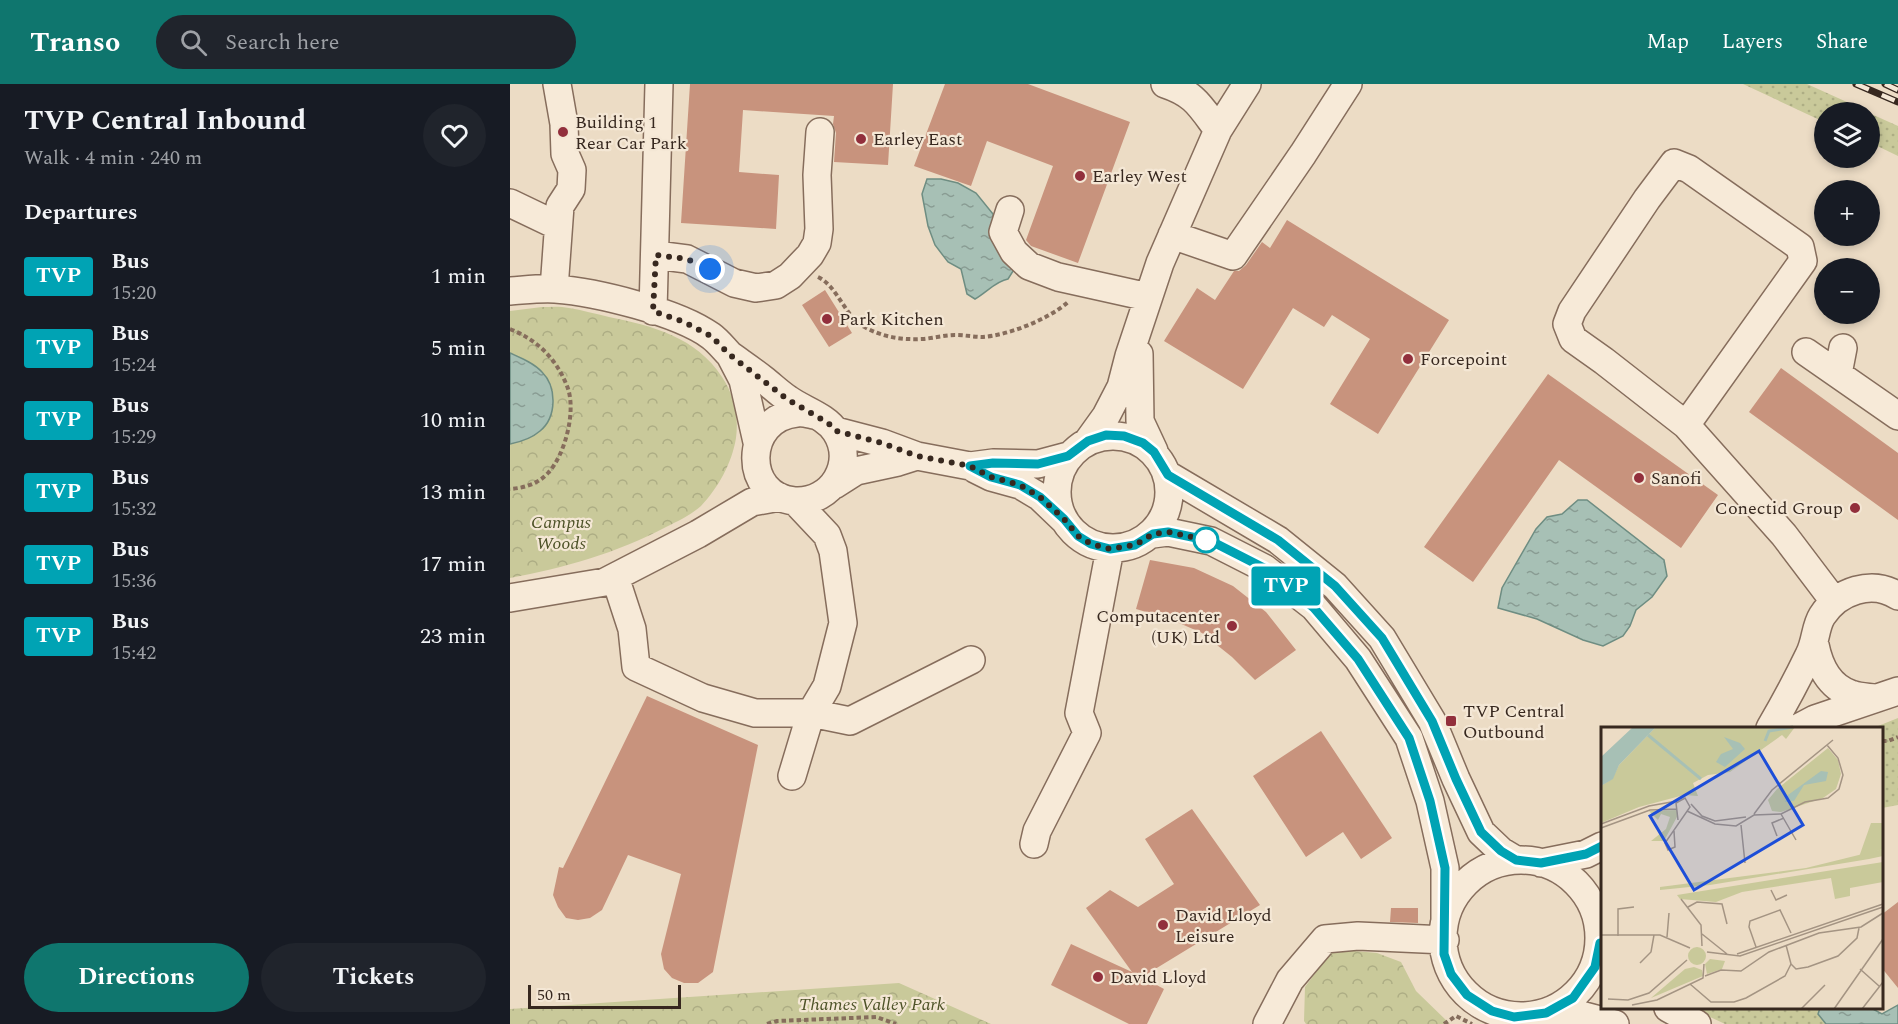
<!DOCTYPE html>
<meta charset="utf-8">
<style>
:root{--surface:#171b24;--page:#20242c;--text:#f1f3f6;--muted:#9ea1a6;--accent:#0f766e}
body{margin:0;font-family:Spectral,serif;background:var(--page);color:var(--text);height:100vh;display:flex;flex-direction:column;font-size:22px;white-space:nowrap}
*{box-sizing:border-box;margin:0}
p{font-size:20px;color:var(--muted)}
.icon{flex:none;width:33px;height:33px;fill:none;stroke:currentColor;stroke-width:2;stroke-linecap:round;stroke-linejoin:round}
.map{position:relative;flex:1;overflow:hidden}
.details{display:flex;flex-direction:column;background:var(--surface);width:510px}
.details>*{flex:none}
.badge{padding:0 12px;border-radius:4px;font-size:21px;line-height:39px}
.tools{position:absolute;left:1304px;top:18px;display:grid;gap:12px}
.tools a{display:grid;place-items:center;width:66px;height:66px;border-radius:50%;background:var(--surface);box-shadow:0 3px 9px #0003;font-size:30px}
.scale{position:absolute;left:18px;bottom:15px;width:153px;box-sizing:border-box;padding-left:6px;border:3px solid #37281f;border-top:0;font-size:16px;line-height:21px;white-space:nowrap;color:#37281f;-webkit-text-stroke:4px #f4e7d5;paint-order:stroke}
.you{position:absolute;width:30px;height:30px;margin:-15px;border:4px solid #fff;border-radius:50%;background:#1a73e8;box-shadow:0 0 0 9px #1a73e833}
.map>.badge{position:absolute;translate:-50% -50%;box-shadow:0 0 0 3px #fff}
h2{padding:0 24px;font-size:22px;line-height:54px}
.round{display:grid;place-items:center;flex:none;width:63px;height:63px;border-radius:32px;background:var(--page)}
.summary{display:flex;align-items:center;justify-content:space-between;height:102px;padding:0 24px}
h1{font-size:28px;font-weight:700;line-height:45px}
.cta{display:flex;gap:12px;margin-top:auto;padding:12px 24px}
.cta a{flex:1;height:69px;border-radius:36px;background:var(--accent);color:#fff;font-size:24px;font-weight:700;line-height:69px;text-align:center}
.cta a+a{background:var(--page);color:var(--text)}
ul{padding:0;list-style:none}
li{display:flex;align-items:center;gap:18px;height:72px;padding:0 24px}
li div{flex:1}
li b{display:block;font-size:22px}
li em{font-style:normal}
li .badge{min-width:66px;font-weight:700;text-align:center}
header{display:flex;align-items:center;gap:36px;box-sizing:border-box;height:84px;padding:0 30px;background:var(--accent);color:#fff}
header strong{font-size:28px}
nav{display:flex;gap:33px;margin-inline-start:auto;font-size:21px}
.search{width:420px;height:54px;background:var(--page);display:flex;align-items:center;gap:15px;box-sizing:border-box;padding:0 21px;border-radius:33px;color:var(--muted);font-size:22px}
main{display:flex;flex:1;min-height:0}
.map>svg:first-child{display:block}
.grass{fill:url(#grass-dots)}
.forest{fill:url(#forest-crowns)}
.water{fill:url(#water-ripples);stroke:#6e8d82;stroke-width:1.5}
.building{fill:#c8937d}
.lines{fill:none;stroke-linecap:round;stroke-linejoin:round}
.minor-casing{stroke:#866d5c;stroke-width:30}
.path{stroke:#866d5c;stroke-width:4;stroke-dasharray:4.5 3;stroke-linecap:butt}
.minor{stroke:#f7ead8;stroke-width:27}
.rail-casing{stroke:#37281f;stroke-width:7}
.rail{stroke:#f4e7d5;stroke-width:4.5;stroke-dasharray:14;stroke-linecap:butt}
.line-casing{stroke:#fff;stroke-width:14}
.line{stroke:#00a3b4;stroke-width:9}
.walk{stroke:#37281f;stroke-width:6;stroke-dasharray:0 10.8}
.poi-dot{fill:#922f3c;stroke:#f4e7d5;stroke-width:2}
.stop-dot{fill:#fff;stroke:#00a3b4;stroke-width:3}
.labels{text-anchor:middle;stroke-width:4.5;stroke-linejoin:round;paint-order:stroke}
.poi-label{font-size:18px;fill:#37281f;stroke:#f4e7d5;text-anchor:start}
.park-label{font-size:18px;font-style:italic;fill:#4d5227;stroke:#f4e7d5}
.inset-river{fill:none;stroke:#a7c0b5;stroke-width:3}
.inset-road{fill:none;stroke:#a49483;stroke-width:1.5}
.view{fill:#1d4ed8;fill-opacity:0.15;stroke:#1d4ed8;stroke-width:3}
.inset-edge{fill:none;stroke:#37281f;stroke-width:3}
</style>
<header>
<strong>Transo</strong>
<div class="search"><svg class="icon" aria-label="search" viewBox="0 0 24 24"><circle cx="10" cy="10" r="6"/><path d="M15 15l6 6"/></svg>Search here</div>
<nav><a>Map</a><a>Layers</a><a>Share</a></nav>
</header>
<main>
<section class="details">
<div class="summary"><div><h1>TVP Central Inbound</h1><p>Walk · 4 min · 240 m</p></div><a class="round"><svg class="icon" aria-label="heart" viewBox="0 0 24 24"><path d="M12 20l-8-8c-3-5 5-10 8-4 3-6 11-1 8 4z"/></svg></a></div>
<h2>Departures</h2>
<ul>
<li><span class="badge" style="background:#00a3b4;color:#fff">TVP</span><div><b>Bus</b><p>15:20</p></div><em>1 min</em></li>
<li><span class="badge" style="background:#00a3b4;color:#fff">TVP</span><div><b>Bus</b><p>15:24</p></div><em>5 min</em></li>
<li><span class="badge" style="background:#00a3b4;color:#fff">TVP</span><div><b>Bus</b><p>15:29</p></div><em>10 min</em></li>
<li><span class="badge" style="background:#00a3b4;color:#fff">TVP</span><div><b>Bus</b><p>15:32</p></div><em>13 min</em></li>
<li><span class="badge" style="background:#00a3b4;color:#fff">TVP</span><div><b>Bus</b><p>15:36</p></div><em>17 min</em></li>
<li><span class="badge" style="background:#00a3b4;color:#fff">TVP</span><div><b>Bus</b><p>15:42</p></div><em>23 min</em></li>
</ul>
<div class="cta"><a>Directions</a><a>Tickets</a></div>
</section>
<div class="map">
<svg width="1388" height="940" viewBox="0 0 1388 940">
<defs>
<pattern id="grass-dots" width="8" height="8" patternUnits="userSpaceOnUse" patternTransform="scale(1.5)"><rect width="8" height="8" fill="#c9c99a"/><path d="M2 2h.1M6 6h.1" fill="none" stroke="#adad84" stroke-width="1.8" stroke-linecap="round"/></pattern>
<pattern id="forest-crowns" width="20" height="18" patternUnits="userSpaceOnUse" patternTransform="scale(1.5)"><rect width="20" height="18" fill="#c9c99a"/><path d="M2 6a3 3 0 1 1 6 0M12 15a3 3 0 1 1 6 0" fill="none" stroke="#adad84"/></pattern>
<pattern id="water-ripples" width="26" height="14" patternUnits="userSpaceOnUse" patternTransform="scale(1.5)"><rect width="26" height="14" fill="#a7c0b5"/><path d="M2 4q2-2 4 0t4 0M15 11q2-2 4 0t4 0" fill="none" stroke="#899c93"/></pattern>
</defs>
<rect width="100%" height="100%" fill="#ecdcc5"/>
<path class="grass" d="M1233,0H1297L1359,28H1314V38Z
M1359,29L1388,42V72L1359,58Z
M1388,634V721L1372,724V644H1363Z
M1181,924H1310L1308,930L1316,940H1215Z"/>
<path class="forest" d="M32,223C40,223 50,222 59,224C72,226 86,230 99,233C143,242 186,253 212,293C224,311 229,332 226,354C222,379 208,404 191,422C181,431 168,437 156,443C107,469 54,484 0,494V227Z
M823,865L867,869L891,878L906,907L940,940H796L794,937L795,903Z
M389,899L481,940H0V925Z"/>
<path class="water" d="M417,95H431L448,99L466,109L483,130L484,145L505,184L498,195C486,197 477,208 465,215L457,210L451,185L438,178L425,161L418,142L412,110Z
M0,269C11,274 24,279 32,288C47,303 47,333 30,347C22,354 10,358 0,360Z
M1068,416H1077L1154,476L1157,492L1142,513L1126,526L1120,542L1113,552L1093,562L1073,556L1027,535L988,524L992,504L1026,445L1037,433L1052,430Z
M1388,921V940H1316L1308,930L1310,924H1361L1372,930Z"/>
<path class="building" d="M180,0H383L378,81L324,78L326,49L323,40L324,32L233,26L229,88L269,91L266,145L171,139Z
M435,0H518L620,38L568,179L521,162L516,156L543,82L477,57L461,102L404,82Z
M777,136L939,236L868,350L820,320L860,255L822,231L814,243L783,224L733,305L654,257L687,204L705,216L724,187H729L736,181L752,158L760,164Z
M315,206L342,249L319,263L292,221Z
M1271,284L1388,369V436L1239,328Z
M1038,290L1208,411L1171,464L1049,376L963,498L914,463Z
M640,476L684,484L723,502L756,528L786,566L745,596L722,573L692,549L660,535L626,525Z
M137,612L248,661L203,888L188,899H174L162,894L154,885L151,870L171,790L118,771L92,826L80,834L68,836L56,834L48,823L43,811L49,783L53,784Z
M811,647L882,754L851,775L833,748L796,773L743,692Z
M682,725L750,821L632,893L654,905L637,940H619L541,901L561,860L622,888L576,824L600,806L628,823L664,800L635,755Z
M1388,818V904L1371,883V831Z
M881,824H908V839L880,838Z"/>
<g class="lines">
<g class="minor-casing">
<path id="minor" d="M655,0C685,10 690,22 708,46
M0,119L48,142
M500,126L493,148L504,168L519,182L548,193L638,213
M662,151L723,172L793,70L838,0
M146,171L177,175L224,199L246,204L266,201L280,192L300,171L307,159L309,145L307,91L310,48
M44,205L50,122L61,105L62,86L55,70L54,40L47,0
M0,207C15,206 31,204 45,205C86,208 168,228 201,252C208,257 214,265 220,271C231,279 243,287 253,295C262,302 269,309 278,315C293,326 316,332 326,348C346,379 322,419 285,417C232,413 233,334 287,329C292,328 299,330 304,331
M143,227L149,0
M1296,268L1388,332
M629,270L630,337L644,367
M220,271L233,296L247,358
M1328,290L1333,264
M1176,341L1293,177L1290,163L1179,85L1164,79L1137,115L1062,227L1057,240L1063,255L1094,277L1176,341L1274,451L1324,517
M326,347L372,359L407,372L460,382L483,379L528,380L558,372
M547 408a56 56 0 1 1 112 0a56 56 0 1 1-112 0Z
M578,357L596,332L611,303L619,272L650,179L708,46L737,0
M465,385L481,393L510,401L530,413L554,436
M658,391L768,456L825,502L872,554L922,637L946,695L971,748L991,767L1006,776
M324,401L346,387L388,378L407,372
M643,450L658,448L701,457L754,484L804,523L848,575L899,654L920,717L935,784V835
M105,493L122,545L126,583L193,614L245,629H301L340,637L461,576
M0,514L95,498L188,450L242,418L270,413
M1305,561C1309,581 1319,603 1341,610C1348,613 1357,613 1365,614
M1260,644C1274,620 1287,596 1299,571C1306,558 1305,543 1312,532C1328,507 1362,495 1388,512
M1288,644L1305,635L1388,607
M282,692L301,629L317,602L333,539L323,467L317,451L285,417
M524,760L527,747L577,649L569,629L600,465
M933 854a78 78 0 1 1 156 0a78 78 0 1 1-156 0Z
M1031,779L1076,770L1092,762
M1158,924L1187,940
M1036,929L1067,930L1105,940
M757,940L780,896L815,855L848,852L935,856"/>
</g>
<path class="path" d="M308,193C327,202 335,231 351,241C371,253 390,256 413,255C424,254 435,251 445,251C455,251 464,253 473,253C499,251 539,235 558,218
M0,245C27,256 46,274 57,302C67,326 55,371 38,389C28,400 14,404 0,405
M1372,657H1378L1388,653
M257,940L267,937L366,933L386,940
M934,940L946,932L962,940"/>
<use href="#minor" class="minor"/>
<g class="rail-casing">
<path id="rail" d="M1346,0L1388,18
M1375,0L1388,6"/>
</g>
<use href="#rail" class="rail"/>
</g>
<g class="lines">
<g class="line-casing">
<path id="line" d="M1092,762L1076,770L1031,779L1006,776L991,767L971,748L946,695L922,637L872,554L825,502L768,456L658,391L644,368L633,359L614,352L596,351L578,357L558,372L528,380L483,379L460,382L481,393L510,401L530,413L554,435L568,452L581,460L600,465L625,461L643,450L658,448L701,457L754,484L804,524L848,575L899,654L920,717L935,784L934,870L941,890L957,911L982,927L1004,933L1036,929L1063,914L1085,883L1090,859L1092,865"/>
</g>
<use href="#line" class="line"/>
<path class="walk" d="M200,185L177,175L146,171L143,227L174,238L201,252L220,271L277,315L318,339L326,347L372,359L407,372L460,382L481,393L510,401L530,413L554,435L568,452L581,460L600,465L625,461L643,450L658,448L701,457L696,456"/>
</g>
<g class="poi-dot">
<circle cx="53" cy="48" r="6"/>
<circle cx="351" cy="55" r="6"/>
<circle cx="570" cy="92" r="6"/>
<circle cx="317" cy="235" r="6"/>
<circle cx="898" cy="275" r="6"/>
<circle cx="1129" cy="394" r="6"/>
<circle cx="1345" cy="424" r="6"/>
<circle cx="722" cy="542" r="6"/>
<rect x="935" y="631" width="12" height="12" rx="3"/>
<circle cx="653" cy="841" r="6"/>
<circle cx="588" cy="893" r="6"/>
</g>
<circle class="stop-dot" cx="696" cy="456" r="12"/>
<g class="labels">
<g class="poi-label">
<text x="65" y="44">Building 1<tspan x="65" dy="21">Rear Car Park</tspan></text>
<text x="363" y="61">Earley East</text>
<text x="582" y="98">Earley West</text>
<text x="329" y="241">Park Kitchen</text>
<text x="910" y="281">Forcepoint</text>
<text x="1141" y="400">Sanofi</text>
<text x="1333" y="430" text-anchor="end">Conectid Group</text>
<text x="710" y="538" text-anchor="end">Computacenter<tspan x="710" dy="21">(UK) Ltd</tspan></text>
<text x="953" y="633">TVP Central<tspan x="953" dy="21">Outbound</tspan></text>
<text x="665" y="837">David Lloyd<tspan x="665" dy="21">Leisure</tspan></text>
<text x="600" y="899">David Lloyd</text>
</g>
<g class="park-label">
<text x="51" y="444">Campus<tspan x="51" dy="21">Woods</tspan></text>
<text x="362" y="926">Thames Valley Park</text>
</g>
</g>
<g transform="translate(1091 643)">
<rect width="282" height="282" fill="#ecdcc5"/>
<path d="M76,83L77,88L63,114H50L65,102L69,90L60,87L57,93L48,84ZM282,122V129L268,132L109,158L59,163V160L205,141ZM87 229a9 9 0 1 1 18 0a9 9 0 1 1-18 0ZM109,232L124,234L121,242L106,247L104,237ZM93,240L101,243L102,249L50,271L84,242Z" fill="#c9c99a"/>
<path d="M55,0H194L185,12L181,8L129,45L107,48L92,56L97,69L83,68L38,80L0,96V59L11,52L18,38ZM227,21L237,33L240,47L235,62L222,71L180,85L171,84L167,73L176,62ZM270,96H282V122L258,130ZM282,135V155L249,161V169L234,172L230,151L141,165L115,175L79,172L76,168Z" fill="#c9c99a"/>
<path d="M32,0H55L18,38L12,52L0,59V30ZM123,10L139,16L144,22L124,40L115,35L120,27L132,22ZM220,44L227,45L225,54L203,58L193,74L184,75L187,68Z" fill="#a7c0b5"/>
<path class="inset-river" d="M47,8L100,52M164,14L168,4L192,0"/>
<path class="inset-road" d="M90,77L101,89L114,94L145,90M86,84L114,97L135,99L153,88L180,87L204,75L227,71L238,62L242,48L237,31L226,18M153,87L171,63L232,13M180,87L195,113M0,97L48,79L76,74M140,98L144,136M0,101L49,83L76,82M73,104L74,120L67,123L64,116L89,80L84,71L75,76L77,93M176,109L171,96L183,91M170,163L175,173L186,168M80,172L100,198L101,219M87,180L96,175L121,177L126,197M101,207L126,227M0,208H59L89,221M17,209V182L33,180M66,210L68,186M155,220L148,200L149,194L179,183L190,206M106,225L139,229L282,180M136,227L282,177M39,236L50,225L53,208M190,237L195,242L207,240L237,229L256,211L258,201M259,242L278,259M104,249L120,243L140,244L168,225L218,206L260,200L282,186M89,257L110,275H133L145,271L184,249L190,237L185,218M7,272L27,273L48,266L86,233M31,278L56,273L102,251L103,237M200,282L224,258M233,282L282,212M261,282L282,255"/>
<path class="view" d="M158,24L202,98L93,163L49,89Z"/>
<rect width="282" height="282" class="inset-edge"/>
</g>
</svg>
<div class="tools">
<a><svg class="icon" aria-label="layers" viewBox="0 0 24 24"><path d="M12 4l9 5-9 5-9-5zM3 14l9 5 9-5"/></svg></a>
<a>+</a>
<a>−</a>
</div>
<div class="scale">50 m</div>
<div class="you" style="left:200px;top:185px"></div>
<b class="badge" style="left:776px;top:502px;background:#00a3b4;color:#fff">TVP</b>
</div>
</main>
